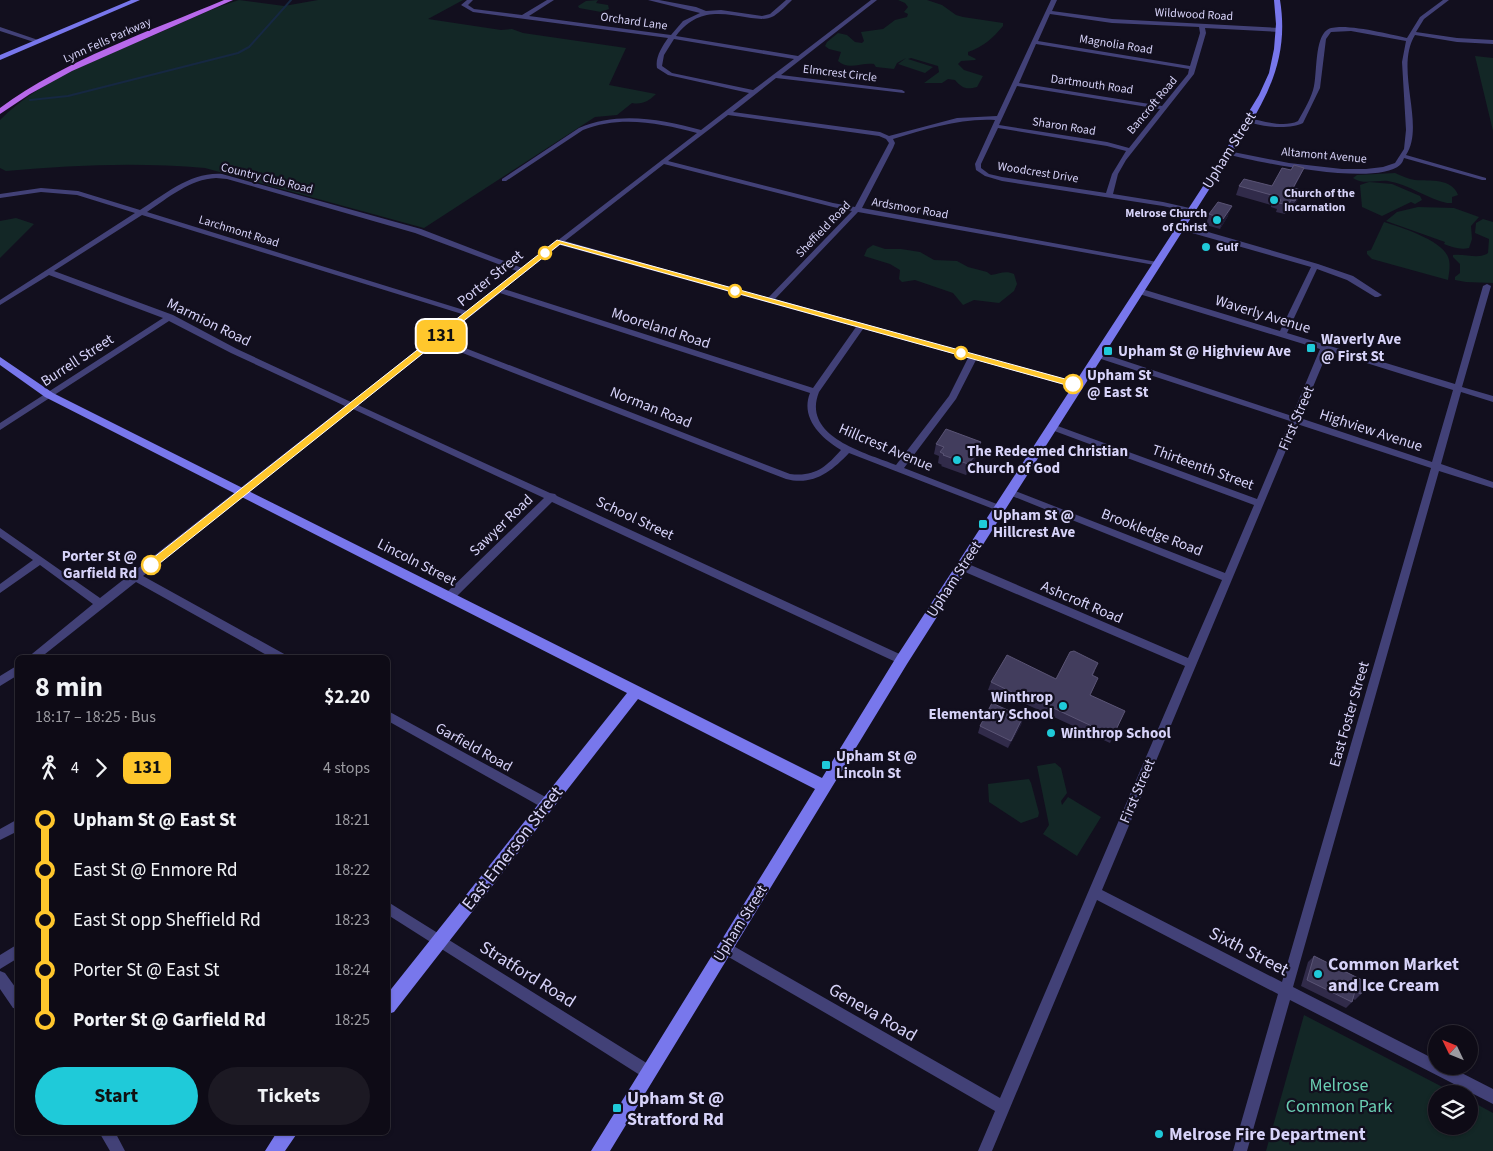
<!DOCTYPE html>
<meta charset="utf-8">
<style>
:root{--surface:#0e0b16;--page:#1c1923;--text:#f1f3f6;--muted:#9b9ba1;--line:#2e2b35;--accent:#1fcad9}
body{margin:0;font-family:"Source Sans 3",sans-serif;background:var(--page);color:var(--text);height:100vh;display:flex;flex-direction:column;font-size:19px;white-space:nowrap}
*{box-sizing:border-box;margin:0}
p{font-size:16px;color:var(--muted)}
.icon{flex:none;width:28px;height:28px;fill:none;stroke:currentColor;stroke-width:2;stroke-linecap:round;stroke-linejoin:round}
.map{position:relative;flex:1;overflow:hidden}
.side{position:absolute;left:15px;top:655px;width:375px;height:480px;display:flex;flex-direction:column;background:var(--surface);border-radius:8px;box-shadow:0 1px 4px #0004,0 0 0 1px var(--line)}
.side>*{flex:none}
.badge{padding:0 10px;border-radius:8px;font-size:18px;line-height:32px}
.needle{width:32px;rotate:313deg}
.buttons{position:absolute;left:1428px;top:1025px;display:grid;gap:10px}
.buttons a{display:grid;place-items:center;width:50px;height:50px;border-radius:50%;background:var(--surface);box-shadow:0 1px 4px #0004,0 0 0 1px var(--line);font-size:25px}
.map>.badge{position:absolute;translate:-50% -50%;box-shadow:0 0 0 2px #fff}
.legs{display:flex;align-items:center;gap:8px;height:55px;padding:0 20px;font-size:16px}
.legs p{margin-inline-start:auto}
.headline{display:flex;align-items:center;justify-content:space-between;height:85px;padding:0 20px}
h1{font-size:28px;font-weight:700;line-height:38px}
.button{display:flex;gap:10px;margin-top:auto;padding:10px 20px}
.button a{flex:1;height:58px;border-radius:30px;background:var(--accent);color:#111;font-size:20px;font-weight:700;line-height:58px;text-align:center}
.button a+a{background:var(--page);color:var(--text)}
ul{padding:0 20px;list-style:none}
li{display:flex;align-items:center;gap:18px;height:50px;font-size:19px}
li i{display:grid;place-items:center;width:8px;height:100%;margin:0 6px;background:currentColor}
li i::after{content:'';width:12px;height:12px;margin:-6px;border:4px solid;border-radius:50%;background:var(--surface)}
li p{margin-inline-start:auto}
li:first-child i{background:linear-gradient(#0000 50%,currentColor 0)}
li:last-child i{background:linear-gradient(currentColor 50%,#0000 0)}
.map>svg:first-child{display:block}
.green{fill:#132726}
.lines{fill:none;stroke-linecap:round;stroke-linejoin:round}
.stream{stroke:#162842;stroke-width:2}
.street{fill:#424177;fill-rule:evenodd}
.secondary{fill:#7877ec;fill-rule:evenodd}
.primary{fill:#b769ea;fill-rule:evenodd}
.wall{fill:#312b4a}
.shaded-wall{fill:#1d1831}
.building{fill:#423d5d;stroke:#5a5475}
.line-1{fill:#ffc72c;stroke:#fff}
.poi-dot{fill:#1fcad9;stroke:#120f1e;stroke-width:2}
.stop-1-dot{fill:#fff;stroke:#ffc72c;stroke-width:2.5}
.labels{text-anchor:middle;stroke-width:4.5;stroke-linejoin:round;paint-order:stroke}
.far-street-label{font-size:12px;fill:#d7d3f9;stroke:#120f1e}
.far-poi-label{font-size:12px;font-weight:bold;fill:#d7d3f9;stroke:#120f1e;text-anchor:start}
.street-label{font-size:15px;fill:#d7d3f9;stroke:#120f1e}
.poi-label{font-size:15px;font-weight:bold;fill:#d7d3f9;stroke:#120f1e;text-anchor:start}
.stop-label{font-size:15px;font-weight:bold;fill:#d7d3f9;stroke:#120f1e;text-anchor:start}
.near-street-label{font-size:18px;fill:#d7d3f9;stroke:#120f1e}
.near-poi-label{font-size:18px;font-weight:bold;fill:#d7d3f9;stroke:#120f1e;text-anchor:start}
.near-park-label{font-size:18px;fill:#6aceb3;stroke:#120f1e}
</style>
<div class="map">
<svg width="1493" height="1151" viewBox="0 0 1493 1151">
<rect width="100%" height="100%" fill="#120f1e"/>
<path class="green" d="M239,0L284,6L318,0H463L428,19L501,30L512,29L523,33L626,48L609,85L656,94C649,101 642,105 632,103L617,115L595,117L424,228L205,168C138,162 72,165 6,171L0,168V120C41,79 102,57 154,35C182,23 210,9 239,0Z
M598,0L596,3L608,5L609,9L601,12L579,8L578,6L586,1Z
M898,0H927L942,5L956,15L963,17L1003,23V26C993,38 983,47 968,52V55L976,59L975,60L961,61L958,64L964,70L983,76L977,87C966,90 962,88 955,80L948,79L942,83H924L939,72L938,66L911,58L908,59L933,67L925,73L898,64L906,58L897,63L894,69L876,67L874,64C861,62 849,71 838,61L841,52L829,49L825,46L827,42L838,33L847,35L855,42L862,43L864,41L861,32L883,29L895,20L907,17L908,14L904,12L908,7L905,3Z
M1475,56L1493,58V131Z
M1395,173C1402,176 1408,179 1415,180C1430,181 1452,178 1458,195L1452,197V203H1447C1427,199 1409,184 1388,181C1377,180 1362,185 1353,178L1357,175Z
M1369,182L1392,184L1420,196L1422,200L1415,204L1411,202L1382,216L1362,207L1360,185Z
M1418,207L1454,208L1479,217L1471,226L1472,239L1469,248C1460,250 1452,247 1444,244L1445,242L1386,221L1397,212Z
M16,218L34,224L0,258V221Z
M1483,219L1493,222V283L1466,282L1455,280V277L1460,273V264L1453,257V255C1465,253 1478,260 1488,253L1489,239L1475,233L1476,223Z
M1384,222C1400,227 1442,240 1448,257C1451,264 1449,273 1448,280L1372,259L1367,254V251L1371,250Z
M873,245L885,249H901L920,252L934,260L957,261L968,267L987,272L991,275C1000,274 1005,270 1014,274L1017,284L1014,291L999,303L974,300L963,305L953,293L915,280L902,282L899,279L900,270L890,264L864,256L867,249Z
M1055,763L1061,768L1067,793L1061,801L1062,805L1068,797L1101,817L1077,856L1043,834L1049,825L1037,766Z
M1029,779L1031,783L1039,813L1038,817L1021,823L989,802L988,784Z
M1304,1015L1456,1094H1436V1126H1469V1100L1493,1113V1151H1266Z"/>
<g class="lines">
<path class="stream" d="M30,100L68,96L238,53L249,47L291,0"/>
<path class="street" d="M467,0H473L468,5L474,9L522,15L547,0H554L529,16L671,35L683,21L700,13L648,0H659L696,7L706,11L721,10L762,16L770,14L786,0H792C787,5 780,12 774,16C767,20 759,19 751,18C719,13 698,8 676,36L798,56L871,0H877L781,75L902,90L905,92L904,93L776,78L733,112L880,132L889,136L957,118L997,116L1051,0H1057L1052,11L1112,19L1279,28L1282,30L1279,32L1205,28L1206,33L1194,74L1126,160L1118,174L1113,194L1163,202L1194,209V213L1163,206L1002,181L985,176L976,170L975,164L995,120C960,118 927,129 893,139L895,143L893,148L862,208L1157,262H1160V266L858,212L775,299L1081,384L1082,386L1078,389L976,360L956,399L904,468L1002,506L1004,508L1002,510H996L849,453C831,472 813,486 786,479L437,343L358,405L550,493L555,494L557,496L906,657L907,660L906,663L902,664L898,663L552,502L453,600H445L444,597L445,594L544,498L353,409L143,576L286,655L287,658H272L136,582L40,658H27L93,604L40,565L0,593V584L33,560L0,537V528L100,598L345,406L231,353L169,321L0,430V423L163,318L49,275L0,305V300L135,213L77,195L41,192L0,198V194L41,188L78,191L140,210C166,194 190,172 222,174L421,229L522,268L697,133C660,123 620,115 583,130L506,181H502V179L579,128C618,111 661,119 701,130L749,93L668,75L657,68C655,57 662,47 668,38L473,12L461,5ZM1050,14L1112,23L1199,27L1200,33L1190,66L1038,41ZM674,39L794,59L753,90L672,73L662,66L664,55ZM1036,44L1189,69L1188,74L1162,106L1019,83ZM1017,86L1160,109L1129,148L1107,142L999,125ZM728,115L879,136L886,139L889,143L855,207L833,203L668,161ZM998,128L1107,146L1126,151L1112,174L1106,193L1002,177L989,174L981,168V164ZM664,164L833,207L852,211L768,298L565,241ZM216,178L227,179L415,233L517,271L467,311L147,212C168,198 190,179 216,178ZM142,215L462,314L351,402L237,349L173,315L54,271ZM560,245L856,327L813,388L504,289ZM500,293L810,393C800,418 821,438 841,450C826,467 815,477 790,474L442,339ZM863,329L968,358L949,396L896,465C866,453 801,437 819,392Z
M1443,0H1449L1424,19L1416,32L1457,38L1493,40V44L1457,42L1415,35C1394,69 1426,125 1406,155L1486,178V180H1482L1404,158C1403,161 1402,163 1400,165C1376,187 1257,162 1226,154V152L1228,151L1289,163L1342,169H1366L1383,167L1395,163L1404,149L1406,130L1402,62L1406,41L1351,31L1331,32L1326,39L1320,88L1303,123C1290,130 1257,127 1245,120L1248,118C1263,121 1284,128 1298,121C1304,110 1312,97 1314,86C1317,72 1315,38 1327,30C1339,21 1392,35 1407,38L1420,17Z
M0,27L41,41L42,42L37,43L0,31Z
M1178,225H1184L1318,264L1353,276L1382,295L1378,297H1375L1347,280L1317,269L1287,333L1455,384L1483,286L1487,284L1491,286L1462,387L1493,396V402L1461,392L1441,464L1493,482V488L1439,471L1293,987L1436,1060V1066H1448L1493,1089V1104L1290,1000L1247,1151H1233L1278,994L1097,900L992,1151H978L995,1111L720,952L719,948L720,944L725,942L730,944L1000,1098L1185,666L958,569L957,566L958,563H966L1188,658L1222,580L1007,494L1005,492L1007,490H1013L1225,573L1254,505L1049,429L1048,427L1052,424L1055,425L1257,499L1290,421L1095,357L1094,355L1095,353H1101L1292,416L1320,349L1136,293V289H1142L1280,331L1311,267L1178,229ZM1328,351L1453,390L1432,462L1300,418ZM1297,424L1431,468L1282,982L1102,890Z
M18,665V675L0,686V676Z
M388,711L551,800L553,804L551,808L547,809L543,808L388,721Z
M18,819V831L0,840V829Z
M388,902L653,1067L655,1072L653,1077L648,1079L643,1077L388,915Z
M18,944V958L0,969V955Z
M0,971L5,973L18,991V1009L13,1008L0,989Z
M99,1132H115L125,1151H110Z"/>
<path class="secondary" d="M131,0H140L0,60V55Z
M1274,0H1280C1292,73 1253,118 1217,177L907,664L610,1151H591L815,789L638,699L394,1012L388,1014V993L627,693L45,397L0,365V357L53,393L822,778L897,656L1209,177L1259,95L1269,73L1274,49L1276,24Z
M277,1132H298L285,1151H265Z"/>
<path class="primary" d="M224,0H233L72,71L30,94L0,114V108C67,59 148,32 224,0Z"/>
</g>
<path class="wall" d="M1304,168L1294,188L1298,199L1291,210L1287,209L1285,214L1276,212L1277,209L1271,207V205L1236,195L1239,186H1272L1291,170Z
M1209,214L1228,216L1220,229L1206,225Z
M981,442L978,453L975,459L972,467L966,475L941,466L942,465L938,463L939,456L934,454L936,444Z
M1095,671L1093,675L1095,685L1090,695L1125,711L1110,743L1017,700L1016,702L988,690L991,682L1056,679Z
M1023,717L1021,725L1008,748L978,733L980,726Z
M1314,956L1361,994L1355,1000L1353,999L1352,1002L1346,1008L1301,986L1308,962Z"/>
<path class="shaded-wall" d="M1304,168L1300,177L1289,197L1293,188Z
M1301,190L1298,199L1291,210L1295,201Z
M1232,206L1228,216L1220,229L1223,219Z
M981,442L978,453L975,459L972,467L966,475L968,464L974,452Z
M1023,717L1021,725L1008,748L1011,741Z"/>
<path class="building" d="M1294,165L1304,168L1293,188L1301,190L1295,201L1291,200L1288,205L1279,203L1281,200L1274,198L1275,196L1239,186L1244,179L1272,186L1282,168L1291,170Z
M1218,202L1232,206L1223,219L1209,214Z
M946,429L981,442L974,452H976L975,456L968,464L943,455L944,454L940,452L944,447L936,444Z
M1074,651L1098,663L1092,675L1098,678L1090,695L1125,711L1113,736L1019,692L1018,695L991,682L1007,655L1056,679L1070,652Z
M992,703L1023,717L1011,741L980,726Z
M1314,956L1364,981L1361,994L1355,991L1352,1002L1307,980Z"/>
<path class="line-1" d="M557,240L1076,382L1077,384L1076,386H1070L560,244L155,567H148V562Z"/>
<g class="poi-dot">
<circle cx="1274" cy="200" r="5"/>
<circle cx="1217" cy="220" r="5"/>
<circle cx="1206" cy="247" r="5"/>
<rect x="1306" y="343" width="10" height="10" rx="2.5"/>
<rect x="1103" y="346" width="10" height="10" rx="2.5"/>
<circle cx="957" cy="460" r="5"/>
<rect x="978" y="519" width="10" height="10" rx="2.5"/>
<circle cx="1063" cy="706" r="5"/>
<circle cx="1051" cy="733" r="5"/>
<rect x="821" y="760" width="10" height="10" rx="2.5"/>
<circle cx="1318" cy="974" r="5"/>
<rect x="612" y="1103" width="10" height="10" rx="2.5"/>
<circle cx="1159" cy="1134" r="5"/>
</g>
<g class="stop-1-dot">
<circle cx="545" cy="253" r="6"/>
<circle cx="735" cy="291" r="6"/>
<circle cx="961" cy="353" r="6"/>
<circle cx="1073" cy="384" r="9"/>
<circle cx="151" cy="565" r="9"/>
</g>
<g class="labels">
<g class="far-street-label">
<text transform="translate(1194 14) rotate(3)" y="4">Wildwood Road</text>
<text transform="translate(634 21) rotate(8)" y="4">Orchard Lane</text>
<text transform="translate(107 40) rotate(-24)" y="4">Lynn Fells Parkway</text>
<text transform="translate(1116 44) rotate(9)" y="4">Magnolia Road</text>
<text transform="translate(840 73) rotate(7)" y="4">Elmcrest Circle</text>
<text transform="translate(1092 84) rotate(8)" y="4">Dartmouth Road</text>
<text transform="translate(1152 105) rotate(-50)" y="4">Bancroft Road</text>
<text transform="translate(1064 126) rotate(9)" y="4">Sharon Road</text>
<text transform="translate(1324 155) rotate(5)" y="4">Altamont Avenue</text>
<text transform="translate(1038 172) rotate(9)" y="4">Woodcrest Drive</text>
<text transform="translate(267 178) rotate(14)" y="4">Country Club Road</text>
<text transform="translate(910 208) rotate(10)" y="4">Ardsmoor Road</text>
<text transform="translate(823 229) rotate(-46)" y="4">Sheffield Road</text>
<text transform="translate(239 231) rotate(17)" y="4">Larchmont Road</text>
</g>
<g class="far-poi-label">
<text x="1284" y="197">Church of the<tspan x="1284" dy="14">Incarnation</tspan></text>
<text x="1207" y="217" text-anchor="end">Melrose Church<tspan x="1207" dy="14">of Christ</tspan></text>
<text x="1216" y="251">Gulf</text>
</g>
<g class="street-label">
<text transform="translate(1229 150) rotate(-58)" y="5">Upham Street</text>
<text transform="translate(490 278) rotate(-39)" y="5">Porter Street</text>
<text transform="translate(1263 314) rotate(17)" y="5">Waverly Avenue</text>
<text transform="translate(209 322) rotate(26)" y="5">Marmion Road</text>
<text transform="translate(661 328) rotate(18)" y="5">Mooreland Road</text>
<text transform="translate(77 360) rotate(-33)" y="5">Burrell Street</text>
<text transform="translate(651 407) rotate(22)" y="5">Norman Road</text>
<text transform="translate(1296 418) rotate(-67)" y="5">First Street</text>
<text transform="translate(1371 430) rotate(18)" y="5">Highview Avenue</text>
<text transform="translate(886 447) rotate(23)" y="5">Hillcrest Avenue</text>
<text transform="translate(1203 467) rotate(20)" y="5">Thirteenth Street</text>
<text transform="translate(635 518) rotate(25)" y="5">School Street</text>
<text transform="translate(501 525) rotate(-44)" y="5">Sawyer Road</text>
<text transform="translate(1152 532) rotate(21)" y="5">Brookledge Road</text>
<text transform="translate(417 562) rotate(27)" y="5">Lincoln Street</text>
<text transform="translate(954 579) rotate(-57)" y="5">Upham Street</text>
<text transform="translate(1082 602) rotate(23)" y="5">Ashcroft Road</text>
<text transform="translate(1349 714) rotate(-74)" y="5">East Foster Street</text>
<text transform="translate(474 747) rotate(29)" y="5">Garfield Road</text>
<text transform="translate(1137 791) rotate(-67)" y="5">First Street</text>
<text transform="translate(740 923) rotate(-58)" y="5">Upham Street</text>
</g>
<g class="poi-label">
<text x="1321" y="344">Waverly Ave<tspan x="1321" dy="17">@ First St</tspan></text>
<text x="1118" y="356">Upham St @ Highview Ave</text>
<text x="967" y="456">The Redeemed Christian<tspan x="967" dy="17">Church of God</tspan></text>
<text x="993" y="520">Upham St @<tspan x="993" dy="17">Hillcrest Ave</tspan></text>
<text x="1053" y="702" text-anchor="end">Winthrop<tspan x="1053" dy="17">Elementary School</tspan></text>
<text x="1061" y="738">Winthrop School</text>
<text x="836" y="761">Upham St @<tspan x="836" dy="17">Lincoln St</tspan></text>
</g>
<g class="stop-label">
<text x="1087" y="380">Upham St<tspan x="1087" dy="17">@ East St</tspan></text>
<text x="137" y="561" text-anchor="end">Porter St @<tspan x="137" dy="17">Garfield Rd</tspan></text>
</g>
<g class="near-street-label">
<text transform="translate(512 848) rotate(-52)" y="6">East Emerson Street</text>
<text transform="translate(1249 951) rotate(27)" y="6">Sixth Street</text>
<text transform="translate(528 974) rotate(32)" y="6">Stratford Road</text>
<text transform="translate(873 1012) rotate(30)" y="6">Geneva Road</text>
</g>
<g class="near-poi-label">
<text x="1328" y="970">Common Market<tspan x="1328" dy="21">and Ice Cream</tspan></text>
<text x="627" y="1104">Upham St @<tspan x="627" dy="21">Stratford Rd</tspan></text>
<text x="1169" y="1140">Melrose Fire Department</text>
</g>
<g class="near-park-label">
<text x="1339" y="1091">Melrose<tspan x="1339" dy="21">Common Park</tspan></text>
</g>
</g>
</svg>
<div class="buttons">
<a><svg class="needle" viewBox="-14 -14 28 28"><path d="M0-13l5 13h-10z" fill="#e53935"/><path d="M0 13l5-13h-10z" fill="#9b9ba1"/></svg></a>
<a><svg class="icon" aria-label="layers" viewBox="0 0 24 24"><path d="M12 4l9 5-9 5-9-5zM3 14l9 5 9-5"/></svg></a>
</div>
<b class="badge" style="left:441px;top:336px;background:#ffc72c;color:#111">131</b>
<section class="side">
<div class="headline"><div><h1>8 min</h1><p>18:17 – 18:25 · Bus</p></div><b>$2.20</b></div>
<div class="legs"><svg class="icon" aria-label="walk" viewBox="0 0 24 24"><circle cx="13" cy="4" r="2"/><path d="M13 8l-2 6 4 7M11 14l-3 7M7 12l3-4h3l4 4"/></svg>4<svg class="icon" aria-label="forward" viewBox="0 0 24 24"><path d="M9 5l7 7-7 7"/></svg><b class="badge" style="background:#ffc72c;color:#111">131</b><p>4 stops</p></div>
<ul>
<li><i style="color:#ffc72c"></i><b>Upham St @ East St</b><p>18:21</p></li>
<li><i style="color:#ffc72c"></i><span>East St @ Enmore Rd</span><p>18:22</p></li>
<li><i style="color:#ffc72c"></i><span>East St opp Sheffield Rd</span><p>18:23</p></li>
<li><i style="color:#ffc72c"></i><span>Porter St @ East St</span><p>18:24</p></li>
<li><i style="color:#ffc72c"></i><b>Porter St @ Garfield Rd</b><p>18:25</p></li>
</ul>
<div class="button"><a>Start</a><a>Tickets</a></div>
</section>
</div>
